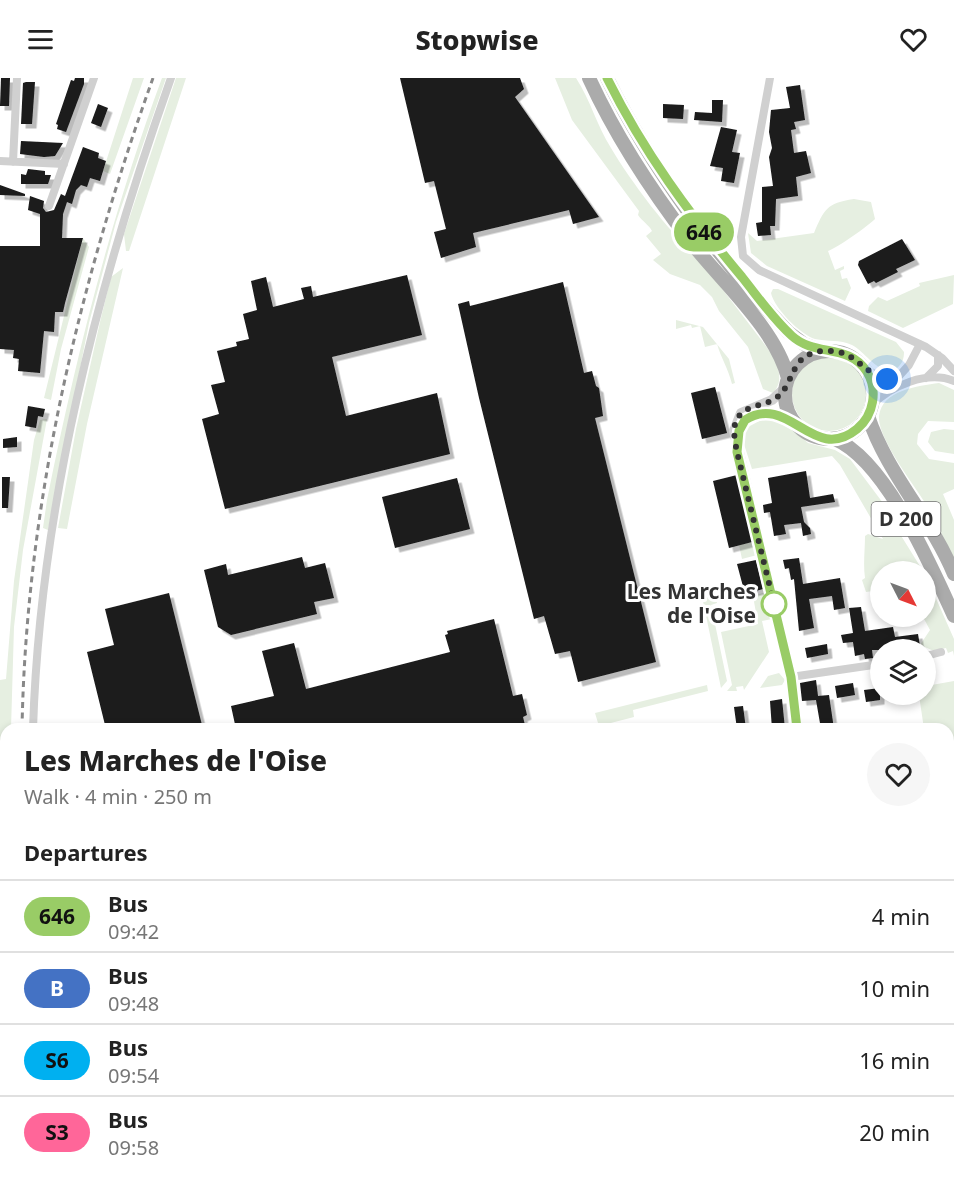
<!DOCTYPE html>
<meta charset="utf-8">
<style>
:root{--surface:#fff;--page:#f6f6f6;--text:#222;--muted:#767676;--line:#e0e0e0}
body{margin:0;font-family:"Noto Sans",sans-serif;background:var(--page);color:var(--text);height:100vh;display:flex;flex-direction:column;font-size:22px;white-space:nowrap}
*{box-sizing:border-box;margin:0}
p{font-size:20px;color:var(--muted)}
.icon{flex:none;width:33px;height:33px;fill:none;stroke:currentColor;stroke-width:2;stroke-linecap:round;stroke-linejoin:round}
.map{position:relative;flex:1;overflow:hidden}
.drawer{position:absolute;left:0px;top:645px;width:954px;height:456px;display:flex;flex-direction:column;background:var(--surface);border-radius:18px 18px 0 0;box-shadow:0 3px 9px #0003}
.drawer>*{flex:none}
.badge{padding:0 12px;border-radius:20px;font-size:21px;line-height:39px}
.needle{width:39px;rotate:132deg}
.buttons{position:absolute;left:870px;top:483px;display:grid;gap:12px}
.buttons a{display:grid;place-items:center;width:66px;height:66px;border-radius:50%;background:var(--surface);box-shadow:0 3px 9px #0003;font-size:30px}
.you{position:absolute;width:30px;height:30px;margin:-15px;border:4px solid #fff;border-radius:50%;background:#1a73e8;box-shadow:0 0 0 9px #1a73e833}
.map>.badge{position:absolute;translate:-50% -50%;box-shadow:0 0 0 3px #fff}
h2{padding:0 24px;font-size:22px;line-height:54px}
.round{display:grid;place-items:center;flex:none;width:63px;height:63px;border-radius:32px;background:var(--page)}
.overview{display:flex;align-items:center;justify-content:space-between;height:102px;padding:0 24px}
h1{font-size:28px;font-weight:800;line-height:45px}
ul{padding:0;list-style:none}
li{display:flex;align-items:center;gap:18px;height:72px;padding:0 24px;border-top:2px solid var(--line)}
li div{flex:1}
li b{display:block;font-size:22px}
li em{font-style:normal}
li .badge{min-width:66px;font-weight:700;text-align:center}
header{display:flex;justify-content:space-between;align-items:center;height:78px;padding:0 24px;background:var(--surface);font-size:27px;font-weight:800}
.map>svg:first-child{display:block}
.green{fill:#e6efe1}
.building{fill:#1a1a1a;filter:url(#shadow)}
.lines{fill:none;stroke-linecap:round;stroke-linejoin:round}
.minor{stroke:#d0d0d0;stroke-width:8}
.tertiary{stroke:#d0d0d0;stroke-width:10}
.primary{stroke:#ababab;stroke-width:14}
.rail{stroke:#888;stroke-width:3;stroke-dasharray:6 4.5;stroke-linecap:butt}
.line-casing{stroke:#fff;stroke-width:14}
.line{stroke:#9c6;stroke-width:9}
.walk{stroke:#333;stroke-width:6;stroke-dasharray:0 10.8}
.stop-dot{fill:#fff;stroke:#9c6;stroke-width:3}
.labels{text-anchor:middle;stroke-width:6;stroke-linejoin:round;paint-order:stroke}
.shield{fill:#fff;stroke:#707070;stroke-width:1.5}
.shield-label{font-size:20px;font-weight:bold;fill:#333}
.stop-label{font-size:21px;font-weight:bold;fill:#333;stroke:#fff;text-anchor:end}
</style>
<header><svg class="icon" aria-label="menu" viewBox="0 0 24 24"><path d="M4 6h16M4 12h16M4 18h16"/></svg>Stopwise<svg class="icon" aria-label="heart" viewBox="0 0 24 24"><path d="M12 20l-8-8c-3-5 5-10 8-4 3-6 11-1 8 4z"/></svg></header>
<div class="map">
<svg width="954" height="1101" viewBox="0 0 954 1101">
<defs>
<filter id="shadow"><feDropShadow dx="4.5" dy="4.5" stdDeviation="0" flood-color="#0004"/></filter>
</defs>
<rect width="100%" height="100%" fill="#fff"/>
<path class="green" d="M133,0H144L110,96L103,93Z
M162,0H166L116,144L89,245L48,452L43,450L47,422C76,278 111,138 162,0Z
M176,0H186L129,173H126L124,156Z
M555,0H576C590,21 597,48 611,70C630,102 669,155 697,178L775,280C779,293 783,304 773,315L763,311L748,269L719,233L712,219L700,207L670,196L653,182L661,176L646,158L652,153C649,147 642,143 638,137L639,133L572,42Z
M854,121L871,124L875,141C868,148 837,170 828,173L835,192L844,188V191L840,193L842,201L847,200L851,210L845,223L767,188L751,175L748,155L757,163L814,155C824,132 826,125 854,121Z
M83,160L89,169L61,271L51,322L44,320Z
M123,190L87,346L67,451L58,450L76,351L100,244L111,199Z
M954,197L953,226L903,250L868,233L869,228L878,219L887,223L920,208L919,205Z
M773,211H778L896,264L904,274C904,281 902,286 897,290C881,301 866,274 852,267C840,261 827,264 815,261C801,257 774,230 771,215Z
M676,242L703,249L729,281L735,305L732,306C728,290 721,280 717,266L705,269L700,248L692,250L691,247L676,251Z
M792 316a37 37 0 1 1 74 0a37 37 0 1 1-74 0Z
M939,305L954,312V344L928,343L918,356L917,366L929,381L954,385V411L943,416L954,442V484C946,468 940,450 931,434C919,413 877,361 879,338C882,312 918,308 939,305Z
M767,339L785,344L808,365L835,372L850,381L895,441L900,456L923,493L880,494V512L866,514L862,502L865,500C863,486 865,472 865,458L868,456L883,461L840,387L832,378L752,391L742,360L748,349Z
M47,341L23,472L14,549L11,651H6V845L0,822V681L4,680L0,667V602L6,601L14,503L34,362L40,342Z
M944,351L954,352V376L935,373L928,364L931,354Z
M754,463L757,477L742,481L739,467Z
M926,498L954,561V578L953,573L948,575L946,570L934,573L920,567L930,552L923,539L926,538Z
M707,507L713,508L717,525L711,527L727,603L721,610L703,523L702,511Z
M766,514L772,541L762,543L769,574L744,612L743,608L736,609L737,613H727L732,607L721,554L758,546L753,518Z
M779,595L785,602L782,607L760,610L768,598Z
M954,603V690L948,689V651H924L919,617L926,616V608Z
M707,607L708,613L633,632L634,639L603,647L598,645L595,635Z
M6,941V1026H5L0,996V944Z"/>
<path class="building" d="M1,0H10L9,28H0Z
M75,0H84V6L66,54L57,51L58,47L56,46L71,2L74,3Z
M400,0H520L524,11L515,19L599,139L573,146L569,132L473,155L476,169L441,180L434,154L446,151L434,103L425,105Z
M26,4H35L32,46H21L23,5Z
M800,7L805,42L794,44L796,51L791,52L794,75L806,73L811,95L796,99L798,118L776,121L775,148H770L771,157L758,158L756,145L762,144V109L773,108L769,79L772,70L769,54L771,32L790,30L786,9Z
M712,22H723L722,44L694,42L695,34L712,35Z
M98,26L108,30L101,49L91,45Z
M663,26L684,27L683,41L663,40Z
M721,49L737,52L732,74L740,75L734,105L721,103L723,90L710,88Z
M21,63L63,65L55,78L44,79L20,76Z
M83,69L99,75L98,80L106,83L100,103L90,100L87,109L81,107L76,112L72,126L67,124L63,136L62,160H83L65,225L63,234H55L54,254L44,253L40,295L18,293L19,281L13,280L14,272L0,271V168H40V136L28,132L30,118L44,123L43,130L46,134L54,132L61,116L65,118Z
M28,91L45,93V97H51L48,106H21V96L26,97Z
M0,107L25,116V118L0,117Z
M902,161L915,182L896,191L898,194L876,205L874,203L868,206L858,187L859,183Z
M407,197L422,257L332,279L346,338L437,315L450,376L225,431L202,341L219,336L211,307L225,304L217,273L237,268L236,264L249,261L243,236L257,232L251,203L266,199L273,229L304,221L301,210L311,208L313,219Z
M563,204L584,295L592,293L596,308L599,310L603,338L595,340L656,584L578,604L570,573L555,576L544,538L534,541L479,320L458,226L469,223L470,228Z
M715,309L727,355L702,361L691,315Z
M28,328L45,331L43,339L38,338L36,350L25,348Z
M17,359V369L3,370V361Z
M806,393L810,420L833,416L835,424L801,429L804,444L810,450L811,456L803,458L801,445L784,447L786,456L774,458L770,434L764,435L763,427L772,425L768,400Z
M737,397L752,464L729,470L713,403Z
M2,399H10L8,430H2Z
M457,400L470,451L395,470L382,419Z
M302,479L305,490L325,485L334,520L314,524L317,536L231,557L218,549L204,492L226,486L228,497Z
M799,480L803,506L840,500L845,530L834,532L832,518L809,521L814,550L799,553L794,501L791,502L789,490L785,491L783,482Z
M756,482L763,511L745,516L737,486Z
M169,515L203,651H106L87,574L114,567L105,531Z
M861,529L865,553L893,549L895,559L918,556L920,568L904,572H872L873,580L865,581L864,576L855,578L853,564L843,565L841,557L853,555L849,530Z
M494,541L513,618L522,616L527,637L523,639L526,651H236L231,628L274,618L262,573L294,565L306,611L450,574L445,557L448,556L447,553Z
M827,566L828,576L807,580L805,570Z
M816,602L818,618L829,617L834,651H821L816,622L802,623L800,605Z
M853,605L855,617L837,620L835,608Z
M880,610V622L866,624L864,612Z
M782,621L785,651H772L770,623Z
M743,628L746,651H737L734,629Z"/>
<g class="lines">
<path class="minor" d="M770,0L741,159L743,178L759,192L926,269L942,280L954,293
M0,83L64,86
M13,84L17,0
M49,128L94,0
M866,291L881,300L899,298L909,287L920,266
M926,300L938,288V277
M872,327C891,308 927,292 954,303
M926,578L941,574
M791,599L880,586
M33,651C40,429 97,208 171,0
M948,737L954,771
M948,1067L954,1066
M457,1101L572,1095"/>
<path class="tertiary" d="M785,310L772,322L741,335L734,353L791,599L797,651
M738,356C746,329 776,333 795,345
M0,850L5,916
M0,924L6,930
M448,1095L450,1101
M804,1095L805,1101"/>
<path class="primary" d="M589,0C616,59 651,112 690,163C721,203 776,251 788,300
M607,0C651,90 719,181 788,254L804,266L823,273
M785 317a44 44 0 1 1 88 0a44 44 0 1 1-88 0Z
M868,338C887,396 931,440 954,496
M835,361C886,383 931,488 954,538"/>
<path class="rail" d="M22,651C26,428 78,209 153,0
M0,1018L6,1048
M0,1047L6,1077
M0,1076L5,1101
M15,1095L17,1101
M42,1095L43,1101"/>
</g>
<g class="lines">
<g class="line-casing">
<path id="line" d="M607,0C643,73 690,137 742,199C758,219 773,241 792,258C815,279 849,265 867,294C878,312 874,337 857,351C813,387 789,314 745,342L739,353L737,374L791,599L797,651"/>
</g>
<use href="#line" class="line"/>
<path class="walk" d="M774,526L737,374C735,363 731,348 739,338C747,327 765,328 776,320C797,305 788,271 831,273C855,273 865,297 887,301"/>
</g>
<circle class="stop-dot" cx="774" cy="526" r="12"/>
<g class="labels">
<rect class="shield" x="871.5" y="424" width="69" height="34" rx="4.5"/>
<g class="shield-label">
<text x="906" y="448">D 200</text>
</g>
<g class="stop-label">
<text x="756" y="521">Les Marches<tspan x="756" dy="24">de l'Oise</tspan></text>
</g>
</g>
</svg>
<div class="buttons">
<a><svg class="needle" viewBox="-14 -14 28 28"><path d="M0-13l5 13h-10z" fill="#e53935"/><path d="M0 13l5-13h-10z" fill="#767676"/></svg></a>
<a><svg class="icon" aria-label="layers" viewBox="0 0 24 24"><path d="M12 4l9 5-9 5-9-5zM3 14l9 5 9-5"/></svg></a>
</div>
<div class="you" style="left:887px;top:301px"></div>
<b class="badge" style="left:704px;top:154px;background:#9c6;color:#111">646</b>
<section class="drawer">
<div class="overview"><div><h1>Les Marches de l'Oise</h1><p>Walk · 4 min · 250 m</p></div><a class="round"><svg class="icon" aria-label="heart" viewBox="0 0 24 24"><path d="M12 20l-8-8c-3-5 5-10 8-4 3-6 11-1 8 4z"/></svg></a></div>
<h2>Departures</h2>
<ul>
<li><span class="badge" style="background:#9c6;color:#111">646</span><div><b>Bus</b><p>09:42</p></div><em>4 min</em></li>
<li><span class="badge" style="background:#4472c4;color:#fff">B</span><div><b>Bus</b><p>09:48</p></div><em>10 min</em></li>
<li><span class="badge" style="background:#00b0f0;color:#111">S6</span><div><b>Bus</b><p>09:54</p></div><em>16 min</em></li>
<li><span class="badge" style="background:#f69;color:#111">S3</span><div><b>Bus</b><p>09:58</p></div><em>20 min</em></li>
</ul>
</section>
</div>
